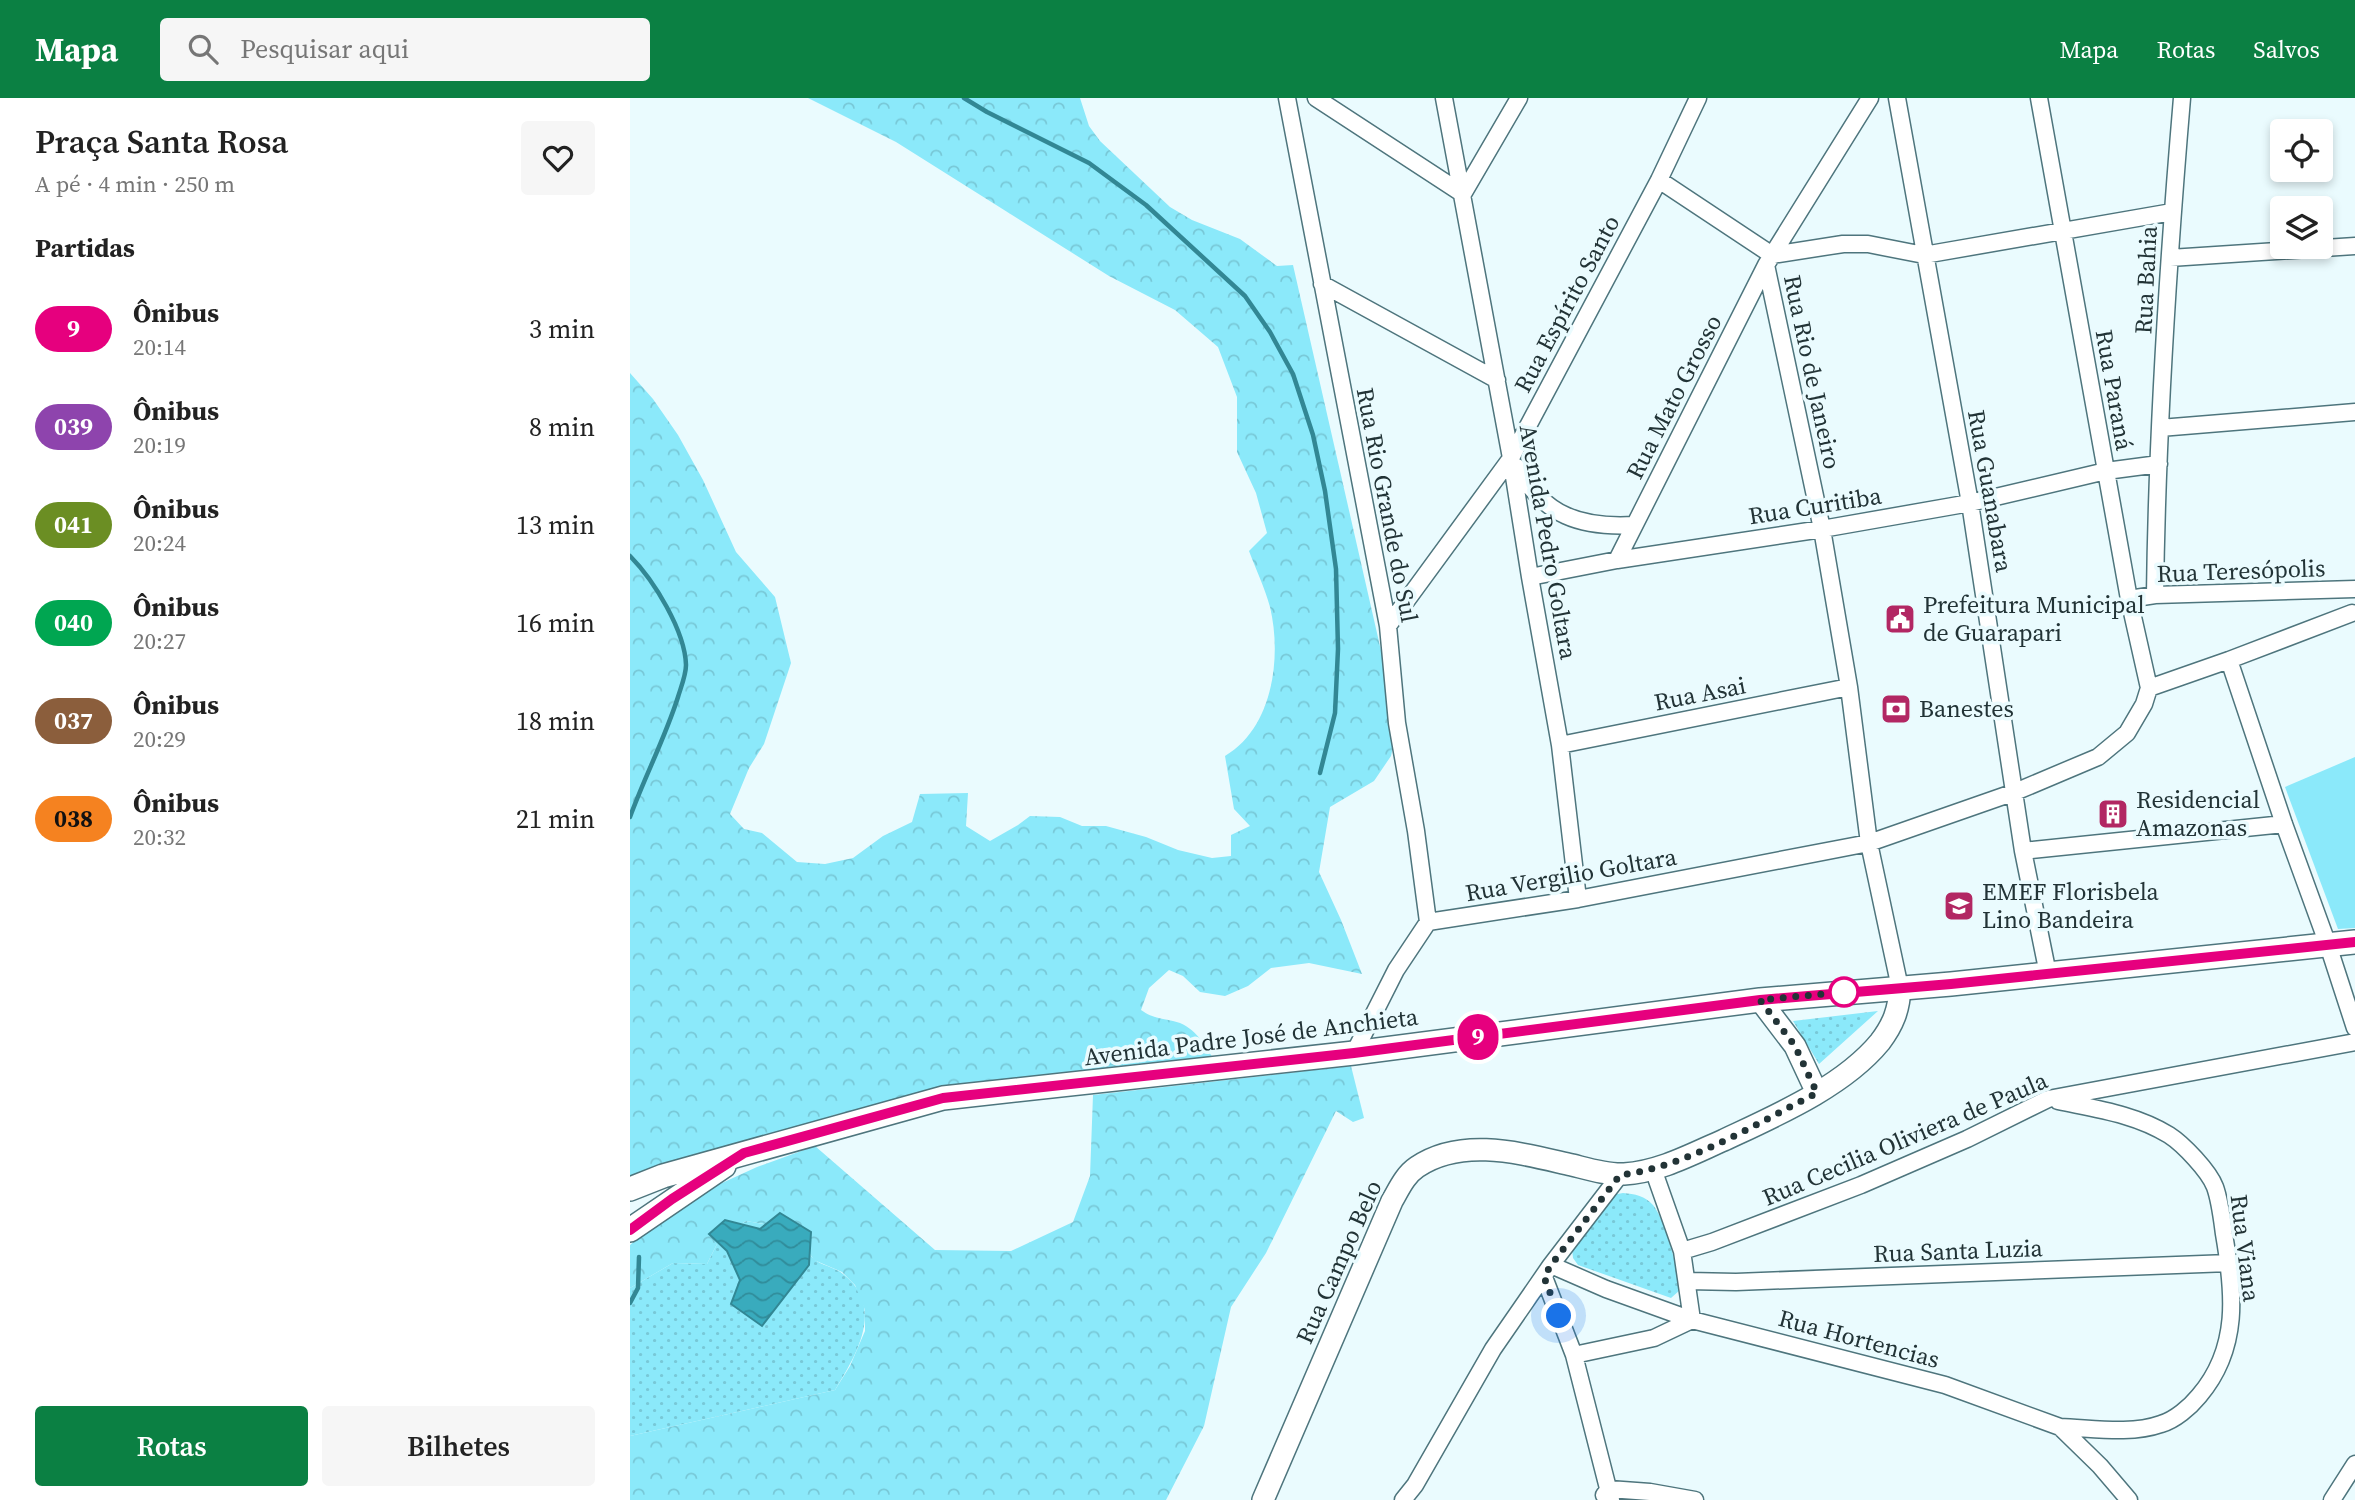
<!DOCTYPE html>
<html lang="pt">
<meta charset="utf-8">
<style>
:root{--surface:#fff;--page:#f6f6f6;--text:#222;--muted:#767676;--accent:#0b8043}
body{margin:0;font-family:"Source Serif 4",serif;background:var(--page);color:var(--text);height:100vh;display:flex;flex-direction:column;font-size:26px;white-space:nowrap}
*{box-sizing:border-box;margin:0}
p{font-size:23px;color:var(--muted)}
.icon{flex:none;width:38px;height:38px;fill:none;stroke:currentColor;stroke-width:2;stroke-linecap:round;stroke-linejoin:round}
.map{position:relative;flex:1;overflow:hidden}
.panel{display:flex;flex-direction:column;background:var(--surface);width:630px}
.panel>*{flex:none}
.badge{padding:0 14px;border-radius:23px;font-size:24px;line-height:46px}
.fabs{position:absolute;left:1640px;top:21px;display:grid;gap:14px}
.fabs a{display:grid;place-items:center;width:63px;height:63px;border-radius:7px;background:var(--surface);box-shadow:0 4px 10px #0003;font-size:35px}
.you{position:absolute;width:35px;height:35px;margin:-18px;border:5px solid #fff;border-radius:50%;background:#1a73e8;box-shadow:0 0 0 10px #1a73e833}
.map>.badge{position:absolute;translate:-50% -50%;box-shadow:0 0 0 4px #fff}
h2{padding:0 35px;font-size:26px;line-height:63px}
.round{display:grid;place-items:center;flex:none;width:74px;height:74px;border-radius:7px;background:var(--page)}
.summary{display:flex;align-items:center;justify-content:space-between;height:119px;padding:0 35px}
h1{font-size:33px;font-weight:600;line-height:52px}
.primary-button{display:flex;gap:14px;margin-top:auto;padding:14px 35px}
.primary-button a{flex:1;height:80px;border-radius:7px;background:var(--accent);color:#fff;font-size:28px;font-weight:600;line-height:80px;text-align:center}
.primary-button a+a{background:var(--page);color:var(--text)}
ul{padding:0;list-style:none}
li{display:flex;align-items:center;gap:21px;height:98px;padding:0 35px}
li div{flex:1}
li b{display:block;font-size:26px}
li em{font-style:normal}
li .badge{min-width:77px;font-weight:700;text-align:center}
header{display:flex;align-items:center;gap:42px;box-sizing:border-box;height:98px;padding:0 35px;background:var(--accent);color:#fff}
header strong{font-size:33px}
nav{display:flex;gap:38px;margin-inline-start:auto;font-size:24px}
.search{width:490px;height:63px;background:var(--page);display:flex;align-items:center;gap:18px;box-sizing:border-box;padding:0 24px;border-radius:7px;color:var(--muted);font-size:26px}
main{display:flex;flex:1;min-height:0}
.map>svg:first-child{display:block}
.grass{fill:url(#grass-dots)}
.forest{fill:url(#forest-crowns)}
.pitch{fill:#8be9fa}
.water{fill:url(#water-waves);stroke:#328794;stroke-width:2}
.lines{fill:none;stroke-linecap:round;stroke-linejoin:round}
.stream{stroke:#328794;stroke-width:4.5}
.minor-casing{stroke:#4e757d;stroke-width:19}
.tertiary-casing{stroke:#4e757d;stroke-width:24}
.secondary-casing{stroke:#4e757d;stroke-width:26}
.minor{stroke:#fff;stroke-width:16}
.tertiary{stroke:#fff;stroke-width:21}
.secondary{stroke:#fff;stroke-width:23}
.line-casing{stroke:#fff;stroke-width:16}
.line{stroke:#e6007e;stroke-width:10}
.walk{stroke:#223336;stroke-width:7;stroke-dasharray:0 12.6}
.stop-dot{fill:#fff;stroke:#e6007e;stroke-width:3.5}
.labels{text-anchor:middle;stroke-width:7;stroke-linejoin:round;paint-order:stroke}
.street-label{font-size:24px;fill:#223336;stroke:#eafbfe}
.poi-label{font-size:24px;fill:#223336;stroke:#eafbfe;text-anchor:start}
</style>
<header>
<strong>Mapa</strong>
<div class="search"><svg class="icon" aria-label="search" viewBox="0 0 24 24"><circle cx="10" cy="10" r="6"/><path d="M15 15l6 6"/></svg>Pesquisar aqui</div>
<nav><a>Mapa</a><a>Rotas</a><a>Salvos</a></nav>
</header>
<main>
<section class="panel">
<div class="summary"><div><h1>Praça Santa Rosa</h1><p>A pé · 4 min · 250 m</p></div><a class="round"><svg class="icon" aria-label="heart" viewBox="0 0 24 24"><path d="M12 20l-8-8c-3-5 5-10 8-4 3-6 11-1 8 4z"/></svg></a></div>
<h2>Partidas</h2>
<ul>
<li><span class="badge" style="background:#e6007e;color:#fff">9</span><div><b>Ônibus</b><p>20:14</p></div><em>3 min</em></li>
<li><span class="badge" style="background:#8e44ad;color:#fff">039</span><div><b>Ônibus</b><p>20:19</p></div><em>8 min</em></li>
<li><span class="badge" style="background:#6b8e23;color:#fff">041</span><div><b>Ônibus</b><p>20:24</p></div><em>13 min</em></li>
<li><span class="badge" style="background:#00a651;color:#fff">040</span><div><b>Ônibus</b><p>20:27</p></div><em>16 min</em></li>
<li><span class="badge" style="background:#8b5e3c;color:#fff">037</span><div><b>Ônibus</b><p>20:29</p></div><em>18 min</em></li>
<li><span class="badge" style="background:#f58220;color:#111">038</span><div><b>Ônibus</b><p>20:32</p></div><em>21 min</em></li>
</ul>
<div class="primary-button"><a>Rotas</a><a>Bilhetes</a></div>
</section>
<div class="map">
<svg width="1725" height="1402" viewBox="0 0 1725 1402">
<defs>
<pattern id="grass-dots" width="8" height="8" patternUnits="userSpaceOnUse" patternTransform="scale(1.75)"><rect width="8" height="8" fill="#8be9fa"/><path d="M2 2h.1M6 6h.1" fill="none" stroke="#78c8d7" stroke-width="1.8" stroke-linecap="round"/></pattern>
<pattern id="forest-crowns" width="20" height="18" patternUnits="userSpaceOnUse" patternTransform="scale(1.75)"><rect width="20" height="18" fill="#8be9fa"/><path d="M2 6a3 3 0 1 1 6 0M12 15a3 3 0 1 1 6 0" fill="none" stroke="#78c8d7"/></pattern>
<pattern id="water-waves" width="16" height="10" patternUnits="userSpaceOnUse" patternTransform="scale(1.75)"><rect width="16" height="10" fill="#39abbd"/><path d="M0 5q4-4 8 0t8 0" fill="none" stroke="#308c9a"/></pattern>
</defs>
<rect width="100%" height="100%" fill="#eafbfe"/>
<path class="grass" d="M1248,913L1189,966L1163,923Z
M993,1095C1005,1096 1015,1098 1023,1107C1036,1123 1048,1172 1050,1192L1041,1200L948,1167L943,1160L942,1151L982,1097Z
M116,1123C138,1126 158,1131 174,1148C178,1152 180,1158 184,1161C192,1168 205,1169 213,1176C256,1209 226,1257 205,1292L0,1338V1190L43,1165L77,1166L91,1138Z"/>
<path class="forest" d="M178,0H450L459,28L470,43L540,109L562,122L610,141L647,168L663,167L768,627L761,658L744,683L700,709L689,774L711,822L732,876L679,865L641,870L618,888L595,898L570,894L553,878L539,872L519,890L511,912C522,920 530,920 543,923C563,927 573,944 583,960L250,1007L204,1017L161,1032L108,1044L77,1057L0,1081V275L23,301L48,337L73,382L106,454L145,499L161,565L134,646L119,670L100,716L114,731L132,735L167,764L195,766L223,760L253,738L282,724L290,696L338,695L336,728L360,743L388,727L400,718L430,719L452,728H476L516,739L548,752L582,760L601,758V737L620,728L604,711L595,658C643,630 652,559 640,509C635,490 626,472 619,453L637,435L626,395L607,354V299L588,249L545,212L479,178L266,44Z
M721,968L734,1020L723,1024L706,1013L636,1155L601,1209L574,1328L536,1402H0V1338L205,1292L220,1268L235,1233V1212L225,1187L212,1174L184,1162L174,1147L145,1128L116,1123L91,1138L77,1166L43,1165L0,1190V1147L46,1106L127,1069L185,1048L305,1152L381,1153L443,1124L460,1078L463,997Z"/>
<path class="pitch" d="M1725,659V830L1708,831L1655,689Z"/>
<path class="water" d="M150,1115L181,1134L179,1167L132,1228L101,1206L110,1182L97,1153L79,1136L95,1122L130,1131Z"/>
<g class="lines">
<path class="stream" d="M334,0L357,14L459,65L516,107L615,198L640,234L663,276L683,337L695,393L706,471L708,551L705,615L690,675
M0,458C24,482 55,533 56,567C56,577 51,589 48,599C35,640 15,678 0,719
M0,1205L8,1190L9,1159"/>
<g class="minor-casing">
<path id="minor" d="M657,0L758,528L767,625L786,733L798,824
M686,0L833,96
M814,0L881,360L900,479L930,647L948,801
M1267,0L1340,405L1393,753L1418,876
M1409,0L1499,501L1519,590
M1029,82L1142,157L1213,146H1238L1294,157L1542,114
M833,96L889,0
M1540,160L1725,148
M1136,167L1192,431L1219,589L1239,745L1270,890
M692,186L867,282
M1530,330L1725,314
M887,369C914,418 951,430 1004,427
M987,462L1136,167L1240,0
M900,479L987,462L1192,431L1340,405L1476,373L1529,366
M1525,497C1527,331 1538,165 1552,0
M1499,501L1525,497L1725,491
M758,528L881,360L1029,82L1068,0
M1599,562L1654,726L1698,847L1725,930
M1519,590L1599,562L1722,515
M930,647L1219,589
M1393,753L1654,726
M724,955L766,872L798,824L948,801L1239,745L1385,694L1468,659L1497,635L1514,606L1519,590
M1428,1003C1466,1011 1505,1016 1539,1037C1553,1046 1579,1073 1585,1089C1590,1103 1592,1121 1594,1136C1604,1194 1610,1250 1569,1298C1560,1309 1545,1322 1531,1326C1500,1337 1462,1330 1430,1329
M1052,1153L1082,1144L1231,1087L1337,1041L1418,1001L1725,944
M921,1167L976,1191L1062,1222L1315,1287L1430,1329L1470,1368L1499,1402
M914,1179L944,1257L981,1402
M1058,1183L1106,1184L1599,1165
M944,1257L1024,1240L1062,1222L1052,1153L1023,1071
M974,1397L979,1391L1020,1394L1065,1402
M773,1402L785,1387L863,1251L921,1167L990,1077
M1702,1402L1725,1366"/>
</g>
<g class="tertiary-casing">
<path id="tertiary" d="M1130,902L1165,948L1187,995
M633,1402L762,1103C769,1091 775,1077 787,1069C833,1038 893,1056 942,1067C958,1071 977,1077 994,1076C1029,1074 1062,1056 1094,1042C1145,1018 1213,989 1250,944C1263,927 1269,912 1270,890"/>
</g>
<g class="secondary-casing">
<path id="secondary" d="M0,1091L33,1078L313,1000L724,955L1130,902L1321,886L1725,844
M0,1132L94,1068"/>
</g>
<use href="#minor" class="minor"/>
<use href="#tertiary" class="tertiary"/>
<use href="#secondary" class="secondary"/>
</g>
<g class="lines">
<g class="line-casing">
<path id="line" d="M0,1132L42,1101L114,1055L313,1000L724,955L1130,902L1321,886L1725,844"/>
</g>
<use href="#line" class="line"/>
<path class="walk" d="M929,1218L914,1179L921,1167L990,1077C1057,1069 1127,1025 1187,995L1165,948L1130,902L1214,894"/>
</g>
<defs>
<g id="civic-square" transform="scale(1.575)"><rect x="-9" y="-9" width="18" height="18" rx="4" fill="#b22763" stroke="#eafbfe"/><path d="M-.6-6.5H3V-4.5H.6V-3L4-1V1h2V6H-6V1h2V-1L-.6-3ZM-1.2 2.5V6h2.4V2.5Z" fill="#fff"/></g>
<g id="bank-square" transform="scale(1.575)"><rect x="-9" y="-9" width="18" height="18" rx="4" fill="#b22763" stroke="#eafbfe"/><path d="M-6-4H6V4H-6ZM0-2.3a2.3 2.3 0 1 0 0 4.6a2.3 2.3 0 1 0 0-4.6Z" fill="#fff"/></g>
<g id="building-square" transform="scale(1.575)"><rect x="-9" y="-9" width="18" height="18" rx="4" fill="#b22763" stroke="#eafbfe"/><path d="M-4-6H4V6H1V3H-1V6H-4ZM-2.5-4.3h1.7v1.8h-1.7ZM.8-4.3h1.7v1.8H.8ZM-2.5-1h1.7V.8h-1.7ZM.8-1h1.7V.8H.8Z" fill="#fff"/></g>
<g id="school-square" transform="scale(1.575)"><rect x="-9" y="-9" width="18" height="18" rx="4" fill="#b22763" stroke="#eafbfe"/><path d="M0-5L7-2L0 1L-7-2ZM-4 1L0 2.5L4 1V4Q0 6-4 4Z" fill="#fff"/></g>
</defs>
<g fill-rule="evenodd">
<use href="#civic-square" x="1270" y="521"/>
<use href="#bank-square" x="1266" y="611"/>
<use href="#building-square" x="1483" y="716"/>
<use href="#school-square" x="1329" y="808"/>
</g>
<circle class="stop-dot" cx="1214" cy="894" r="14"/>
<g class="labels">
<g class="street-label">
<text transform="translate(1516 182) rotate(-87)" y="8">Rua Bahia</text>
<text transform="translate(937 206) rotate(-62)" y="8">Rua Espírito Santo</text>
<text transform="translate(1182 274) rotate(78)" y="8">Rua Rio de Janeiro</text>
<text transform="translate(1484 292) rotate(80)" y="8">Rua Paraná</text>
<text transform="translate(1044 299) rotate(-63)" y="8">Rua Mato Grosso</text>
<text transform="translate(1360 393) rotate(80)" y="8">Rua Guanabara</text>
<text transform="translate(757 407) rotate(79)" y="8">Rua Rio Grande do Sul</text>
<text transform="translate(1185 408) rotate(-9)" y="8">Rua Curitiba</text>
<text transform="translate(918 444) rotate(80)" y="8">Avenida Pedro Goltara</text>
<text transform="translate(1611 473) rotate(-2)" y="8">Rua Teresópolis</text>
<text transform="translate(1070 596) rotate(-11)" y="8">Rua Asai</text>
<text transform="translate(941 777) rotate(-10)" y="8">Rua Vergilio Goltara</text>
<text transform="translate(621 939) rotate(-7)" y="8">Avenida Padre José de Anchieta</text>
<text transform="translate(1275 1041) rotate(-23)" y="8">Rua Cecilia Oliviera de Paula</text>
<text transform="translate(1615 1150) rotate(83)" y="8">Rua Viana</text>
<text transform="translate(1328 1153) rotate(-2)" y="8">Rua Santa Luzia</text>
<text transform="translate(709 1164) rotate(-66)" y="8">Rua Campo Belo</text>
<text transform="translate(1229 1241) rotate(15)" y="8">Rua Hortencias</text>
</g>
<g class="poi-label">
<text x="1293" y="515">Prefeitura Municipal<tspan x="1293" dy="28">de Guarapari</tspan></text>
<text x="1289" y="619">Banestes</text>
<text x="1506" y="710">Residencial<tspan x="1506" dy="28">Amazonas</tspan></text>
<text x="1352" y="802">EMEF Florisbela<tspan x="1352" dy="28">Lino Bandeira</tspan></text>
</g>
</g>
</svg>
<div class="fabs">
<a><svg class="icon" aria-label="locate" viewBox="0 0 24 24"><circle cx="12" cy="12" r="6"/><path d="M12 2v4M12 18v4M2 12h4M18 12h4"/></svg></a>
<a><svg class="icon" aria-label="layers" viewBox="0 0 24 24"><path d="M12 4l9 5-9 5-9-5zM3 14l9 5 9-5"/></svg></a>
</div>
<div class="you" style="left:929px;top:1218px"></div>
<b class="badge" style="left:848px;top:939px;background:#e6007e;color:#fff">9</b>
</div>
</main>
